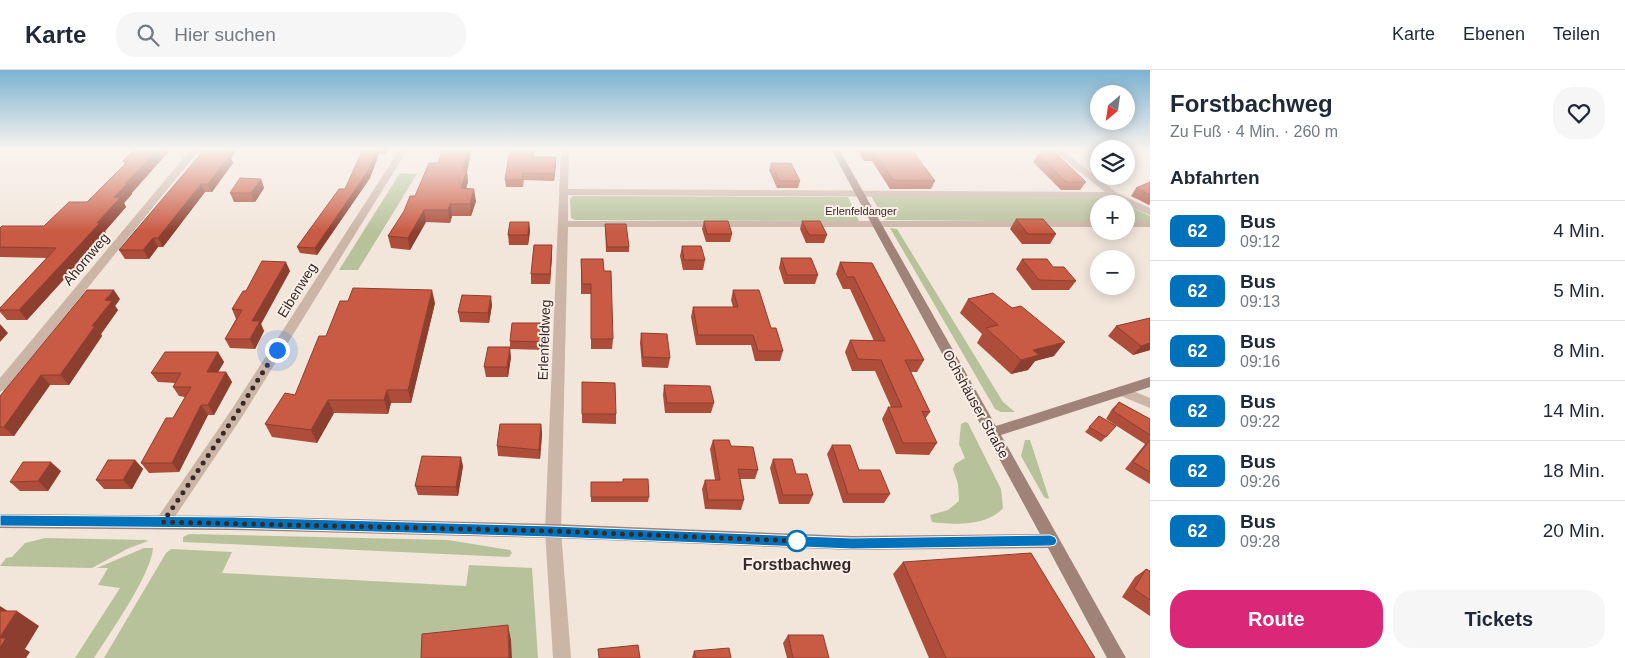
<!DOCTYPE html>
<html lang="de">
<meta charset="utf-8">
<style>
:root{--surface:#fff;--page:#f6f6f7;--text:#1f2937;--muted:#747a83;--line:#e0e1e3;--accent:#db2777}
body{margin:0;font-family:Arial,sans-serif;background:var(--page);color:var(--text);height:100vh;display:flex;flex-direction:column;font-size:19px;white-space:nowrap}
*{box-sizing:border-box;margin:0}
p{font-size:16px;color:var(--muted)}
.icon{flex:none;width:28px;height:28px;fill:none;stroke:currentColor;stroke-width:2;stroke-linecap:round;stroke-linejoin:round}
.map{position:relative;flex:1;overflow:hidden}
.panel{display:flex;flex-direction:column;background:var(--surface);width:475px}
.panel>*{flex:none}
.badge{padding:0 10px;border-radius:8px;font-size:18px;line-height:32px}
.needle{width:32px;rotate:209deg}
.controls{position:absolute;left:1090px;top:15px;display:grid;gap:10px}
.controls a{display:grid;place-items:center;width:45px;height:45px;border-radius:50%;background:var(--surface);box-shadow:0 2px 12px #0003;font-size:25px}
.you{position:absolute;width:25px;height:25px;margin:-12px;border:4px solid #fff;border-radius:50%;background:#1a73e8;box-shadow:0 0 0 8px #1a73e833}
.map>.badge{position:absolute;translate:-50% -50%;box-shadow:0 0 0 2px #fff}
h2{padding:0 20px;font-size:19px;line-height:45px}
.round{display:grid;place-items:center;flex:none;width:52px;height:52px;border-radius:20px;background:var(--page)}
.headline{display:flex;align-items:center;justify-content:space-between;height:85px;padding:0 20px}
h1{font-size:24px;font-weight:800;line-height:38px}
.button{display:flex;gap:10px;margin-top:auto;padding:10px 20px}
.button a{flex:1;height:58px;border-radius:20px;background:var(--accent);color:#fff;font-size:20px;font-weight:800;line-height:58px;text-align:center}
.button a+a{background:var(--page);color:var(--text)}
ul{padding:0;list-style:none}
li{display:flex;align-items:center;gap:15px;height:60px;padding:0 20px;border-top:1px solid var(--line)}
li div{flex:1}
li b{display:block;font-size:19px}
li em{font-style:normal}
li .badge{min-width:55px;font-weight:700;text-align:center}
header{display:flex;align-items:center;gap:30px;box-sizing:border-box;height:70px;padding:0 25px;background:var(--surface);border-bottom:1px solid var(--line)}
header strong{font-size:24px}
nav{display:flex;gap:28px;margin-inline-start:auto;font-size:18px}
.search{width:350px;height:45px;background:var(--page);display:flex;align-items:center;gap:12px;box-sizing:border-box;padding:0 18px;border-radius:20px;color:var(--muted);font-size:19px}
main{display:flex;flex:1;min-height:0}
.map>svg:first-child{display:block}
.green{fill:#b7c29b}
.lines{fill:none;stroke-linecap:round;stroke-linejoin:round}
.street{fill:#cbb5a7;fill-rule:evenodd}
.secondary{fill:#9f8378;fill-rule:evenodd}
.wall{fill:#ad4d3a}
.shaded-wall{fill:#8d3f2f}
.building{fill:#c95a43;stroke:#8d3f2f}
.line{fill:#0072bc;stroke:#fff}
.walk{stroke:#372b28;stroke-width:5;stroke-dasharray:0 9}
.stop-dot{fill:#fff;stroke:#0072bc;stroke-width:2.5}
.labels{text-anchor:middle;stroke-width:4;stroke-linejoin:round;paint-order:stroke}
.far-street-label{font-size:11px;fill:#372b28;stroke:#faf0e8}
.street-label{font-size:14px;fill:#372b28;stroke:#faf0e8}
.near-stop-label{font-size:16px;font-weight:bold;fill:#372b28;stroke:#faf0e8}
</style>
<header>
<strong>Karte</strong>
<div class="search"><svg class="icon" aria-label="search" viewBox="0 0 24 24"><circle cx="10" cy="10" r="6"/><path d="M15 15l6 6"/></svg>Hier suchen</div>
<nav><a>Karte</a><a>Ebenen</a><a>Teilen</a></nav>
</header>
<main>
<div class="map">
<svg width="1150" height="588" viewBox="0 0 1150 588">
<rect width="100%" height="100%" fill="#f2e6db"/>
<path class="green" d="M400,103L417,104L358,200H339Z
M573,126L848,127L859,151L575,150L571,148L570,129Z
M871,126L1109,128L1125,134H1099V152L885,150Z
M1126,134L1150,146V152H1126Z
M890,158L897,159L1003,332L1015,342H1001L995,339Z
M965,352L968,353L1001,419L1003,438C988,456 954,455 932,452L930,445L948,440L959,431L958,414L953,399L955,394L965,388L959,374L961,354Z
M1025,370H1030L1049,428L1048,429L1044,427L1021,386Z
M189,464L448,470L510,480L512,483L509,487L183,472V467Z
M45,468L146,470L148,471L127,479L92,498L0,496L6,488L12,487L25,473Z
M144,478H153C151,505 110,563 94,588H75L120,518L98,515L108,498H97Z
M171,479L232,482L222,503L466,516L469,495L532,498L538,588H104L166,483Z"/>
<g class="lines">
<path class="street" d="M191,79H200L5,320L0,322V308Z
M400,79H408L240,350L168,457L163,459L158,457L155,452L158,447L230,342Z
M561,79H569L568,119L1105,122L1051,79H1061L1117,123L1150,138V145L1112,128L568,125V151H1099V157H568L561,461L571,588H553L545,461Z
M1126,151H1150V157H1126Z
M1121,316L1150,328V338L1116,324L1114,321L1116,318Z"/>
<path class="secondary" d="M831,79H839L996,356L1150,307V317L1001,365L1126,588H1107L1048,478L852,480L553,468L232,460L0,458V444L232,446L553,454L852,466L1040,464Z"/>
</g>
<path class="wall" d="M135,79L132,123V124L124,133L126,137L105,161L106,163L27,250H7L0,242V238L47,188L0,187V158L44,156L87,132L125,94L123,91Z
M363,79H389L386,84H379L370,108L317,185L300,183L297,177L345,119Z
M857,79H911L935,111L931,119H890L872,91H864Z
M1038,84L1086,112L1080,120H1061L1033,92Z
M534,87L556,94L554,111L524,110L523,117H506L505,110Z
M231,88L233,93L212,122H205L163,177H158L149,189H125L119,180Z
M771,93L800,111L798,118H777L769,100Z
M467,102L468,112L466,118L476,131L471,146H452L450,153L426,152L410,180L391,178L388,166L415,126Z
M261,109L264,118L255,132H234L230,123Z
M1150,112V134L1149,135L1131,126L1136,118Z
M1016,149L1056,164L1050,174H1022L1010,159Z
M704,151L732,164L730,172H706L702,159Z
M802,151L827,165L824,173H806L800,159Z
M529,152L530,161L528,175H509L508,165Z
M605,154L629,177V182H606Z
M552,175V185L550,214H531V204Z
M682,176L705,190L703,200H683L680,186Z
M781,188L818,205L815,214H784L779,198Z
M581,189L604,201L613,269L612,279H591V224H581Z
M1022,189L1053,197L1076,211L1069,220H1032L1016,199Z
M840,192L872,193L924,290L917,302H911L930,342L925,349L937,373L929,385L896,384L882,349L888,337H891L875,301H852L845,282L850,270L874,271L850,219H843L836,204Z
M290,201L261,254L264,261L255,279L230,278L225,269L236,249L232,239L246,221Z
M733,220L771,258L783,281L780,291H755L751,275H696L691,247L693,237H733L731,230Z
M120,229L115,236L118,240L101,264L102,266L69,315H50L14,366H0V326Z
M968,229L1054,286L1035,291L1028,300L1011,304L977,273L982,264L960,243Z
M435,233L411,333H391L388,344L334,343L317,373L272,367L265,354L295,325L326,266Z
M492,235L489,253L460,252L458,242Z
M1150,248V280L1133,285L1108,266L1116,256Z
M547,261L546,280L510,279V271Z
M641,263L670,288L668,298L642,297L640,273Z
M218,282L224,292L218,302H226L232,312L214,345H208L179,402L149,403L141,393L173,348L185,327L179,326L173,317L175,313L158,312L151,303Z
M511,287L508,307H486L484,297Z
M582,312L616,344V354L582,353Z
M664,315L714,333L711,343H665L663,325Z
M1119,332L1150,349V414L1125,399L1145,374L1106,349L1112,339Z
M1099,346L1116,356L1101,372L1085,362Z
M541,354L542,364L540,389L498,386L497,376Z
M713,370L731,376L758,400L755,409H740L744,430L741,440L705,439L702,419L705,410H715L710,379Z
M832,375L859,400L890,424L884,433H843L827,384Z
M773,389L796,404L813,425L809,434H779L770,398Z
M135,390L143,399L132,419H104L96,410Z
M463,396L458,426L418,425L415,416Z
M61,401L48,421H20L10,412Z
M591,412L649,427L648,432H591Z
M903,492L1095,588H929L893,504Z
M1146,499L1150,501V546L1122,527L1135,507Z
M788,565L829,588H787L783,573Z
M694,581L731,588H692Z"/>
<path class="shaded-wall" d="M158,79H171L132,123V124L124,133L126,137L105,161L106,163L27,250L19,240L97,153L114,127L125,114Z
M228,79H238L231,88L233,93L212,122L208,114L224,85Z
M377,79L379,84L370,108L317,185L315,178Z
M385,79H389L386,84Z
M468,79H472L467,102L468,112L463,130L461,118L463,100Z
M556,87V94L554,111V104Z
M261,109L264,118L255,132L251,123Z
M201,114L205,122L163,177L158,168Z
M474,119L476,131L471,146L470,134Z
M450,134L452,146L450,153L448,140Z
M424,140L426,152L410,180L408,168Z
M529,152L530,161L528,175V165Z
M153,168L158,177L149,189L143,180Z
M552,175V185L550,214V204Z
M286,192L290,201L261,254L264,261L255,279L250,269L252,251Z
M114,220L120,229L115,236L118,240L101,264L102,266L69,315L60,305L92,256L105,230Z
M432,220L435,233L411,333L408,320Z
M491,226L492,235L489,253L488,243Z
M0,254L8,263L0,272Z
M1065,272L1054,286L1035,291L1028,300L1011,304L1021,290L1033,280Z
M1150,273V280L1133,285L1141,276Z
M510,277L511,287L508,307L507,297Z
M218,282L224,292L213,311L207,302Z
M226,302L232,312L214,345L208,335Z
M41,305L50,315L14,366L4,357Z
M387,320L391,333L388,344L384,330Z
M328,330L334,343L317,373L311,360Z
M201,335L208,345L179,402L172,393Z
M541,354L542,364L540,389L539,380Z
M461,387L463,396L458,426L456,417Z
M135,390L143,399L132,419L123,410Z
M51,392L61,401L48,421L38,411Z
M0,536L14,545L17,541L39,556L25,579L30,582L26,588H0Z
M508,555L511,570L512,588H509Z"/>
<path class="building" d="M135,79H158L125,114H127L114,127L120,128L97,153H100L19,240H0V238L56,178L0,177V158L2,156H44L69,132H87L128,91H123Z
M205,79H228L224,85H230L208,114H201L158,168H153L143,180H119Z
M363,79H377L368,101L315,178L297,177L339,119H345Z
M443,79H468L463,100H467L461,118L474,119L470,134H450L448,140H424L408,168L388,166L404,141L410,126H415L429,93H438Z
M510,79H534L533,87H556L554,104L523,103L522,110H505Z
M865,79H911L935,111L893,110L875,83H867Z
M1043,79H1051L1086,112H1066L1038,84Z
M771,93H791L800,111H779Z
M240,108L261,109L251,123H230Z
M1150,112V125L1136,118Z
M1016,149H1043L1056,164H1028Z
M704,151H728L732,164H707Z
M802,151H820L827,165H809Z
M510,152H529L528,165H508Z
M605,154H626L629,177H607Z
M534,175H552L550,204H531Z
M682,176H701L705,190H684Z
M781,188H811L818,205H787Z
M581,189H603L604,201H611L613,269H591V214H582Z
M1022,189H1047L1053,197H1064L1076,211L1039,210Z
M262,191L286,192L252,251H260L250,269H225L242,240L232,239L243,221H246Z
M840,192L872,193L914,271L924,290H905L930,342L922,341L937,373H903L888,337H902L881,290L858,289L850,270L885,271L854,207H847Z
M353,218L432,220L408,320H387L384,330H328L311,360L265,354L285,323L295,325L319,266H326L340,231H348Z
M87,220H114L105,230L112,231L92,256H95L60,305H41L4,357H0V326Z
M733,220H759L771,258H776L783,281H758L753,265H698L693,237H738Z
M993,223L1012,238L1021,236L1065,272L1033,280L1039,285L1021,290L986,258L998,255L968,229Z
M462,225L491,226L488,243L458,242Z
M1150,248V273L1141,276L1116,256Z
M512,253H547L546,272L510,271Z
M641,263L667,264L670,288L643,287Z
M488,277H510L507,297H484Z
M165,282H218L207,302H226L208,335H201L172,393H141L166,348H173L191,317H173L181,303H151Z
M582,312L615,313L616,344H582Z
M664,315L710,316L714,333H667Z
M1119,332L1150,349V365L1113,341Z
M1099,346L1116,356L1106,367L1089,357Z
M500,354H541L539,380L497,376Z
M713,370H729L731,376L753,377L758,400L738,399L744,430H708L705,410H720Z
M1150,370V402L1133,392Z
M832,375H850L859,400H880L890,424H848Z
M422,386L461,387L456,417L415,416Z
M773,389H792L796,404H807L813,425H783Z
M108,390H135L123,410H96Z
M23,392H51L38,411L10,412Z
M623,409H648L649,427H591V412H623Z
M1031,483L1095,588H946L903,492Z
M1146,499L1150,501V530L1134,519Z
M0,541H17L0,567Z
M508,555L509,588H421L422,564Z
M788,565H823L829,588H793Z
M0,568H6L0,578Z
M638,575L640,588H599L598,579Z
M729,578L731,588H696L694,581Z"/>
<linearGradient id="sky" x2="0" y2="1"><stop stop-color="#7bb2d1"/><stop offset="0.49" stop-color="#f9f4ef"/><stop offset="1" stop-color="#f9f4ef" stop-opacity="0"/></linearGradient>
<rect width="1150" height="162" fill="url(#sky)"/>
<path class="line" d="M0,445L232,447L552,456L852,468L1050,465L1055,467L1057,471L1055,475L1050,476L852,479L552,467L232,458L0,456Z"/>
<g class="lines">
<path class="walk" d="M277,280L235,346L163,452L552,461L797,471"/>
</g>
<circle class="stop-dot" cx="797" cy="471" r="10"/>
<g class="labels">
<g class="far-street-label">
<text x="861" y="145">Erlenfeldanger</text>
</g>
<g class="street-label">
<text transform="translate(86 189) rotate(-50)" y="5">Ahornweg</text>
<text transform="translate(297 220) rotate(-58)" y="5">Eibenweg</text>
<text transform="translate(544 270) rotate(-88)" y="5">Erlenfeldweg</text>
<text transform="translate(976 334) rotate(61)" y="5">Ochshäuser Straße</text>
</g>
<g class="near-stop-label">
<text x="797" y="500">Forstbachweg</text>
</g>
</g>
</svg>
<div class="controls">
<a><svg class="needle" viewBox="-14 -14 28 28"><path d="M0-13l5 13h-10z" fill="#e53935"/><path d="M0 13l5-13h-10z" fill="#747a83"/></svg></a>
<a><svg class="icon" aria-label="layers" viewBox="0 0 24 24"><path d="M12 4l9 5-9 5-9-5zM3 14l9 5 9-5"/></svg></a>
<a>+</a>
<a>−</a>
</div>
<div class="you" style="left:277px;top:280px"></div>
</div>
<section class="panel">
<div class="headline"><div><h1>Forstbachweg</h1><p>Zu Fuß · 4 Min. · 260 m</p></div><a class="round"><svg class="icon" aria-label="heart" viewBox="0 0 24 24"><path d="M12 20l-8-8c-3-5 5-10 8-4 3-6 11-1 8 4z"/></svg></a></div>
<h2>Abfahrten</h2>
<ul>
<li><span class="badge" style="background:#0072bc;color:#fff">62</span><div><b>Bus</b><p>09:12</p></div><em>4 Min.</em></li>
<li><span class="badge" style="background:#0072bc;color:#fff">62</span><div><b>Bus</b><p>09:13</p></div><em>5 Min.</em></li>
<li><span class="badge" style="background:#0072bc;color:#fff">62</span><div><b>Bus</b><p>09:16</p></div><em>8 Min.</em></li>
<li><span class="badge" style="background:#0072bc;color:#fff">62</span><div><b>Bus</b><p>09:22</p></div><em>14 Min.</em></li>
<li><span class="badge" style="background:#0072bc;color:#fff">62</span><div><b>Bus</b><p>09:26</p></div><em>18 Min.</em></li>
<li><span class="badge" style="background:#0072bc;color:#fff">62</span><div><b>Bus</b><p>09:28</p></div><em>20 Min.</em></li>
</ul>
<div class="button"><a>Route</a><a>Tickets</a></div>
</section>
</main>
